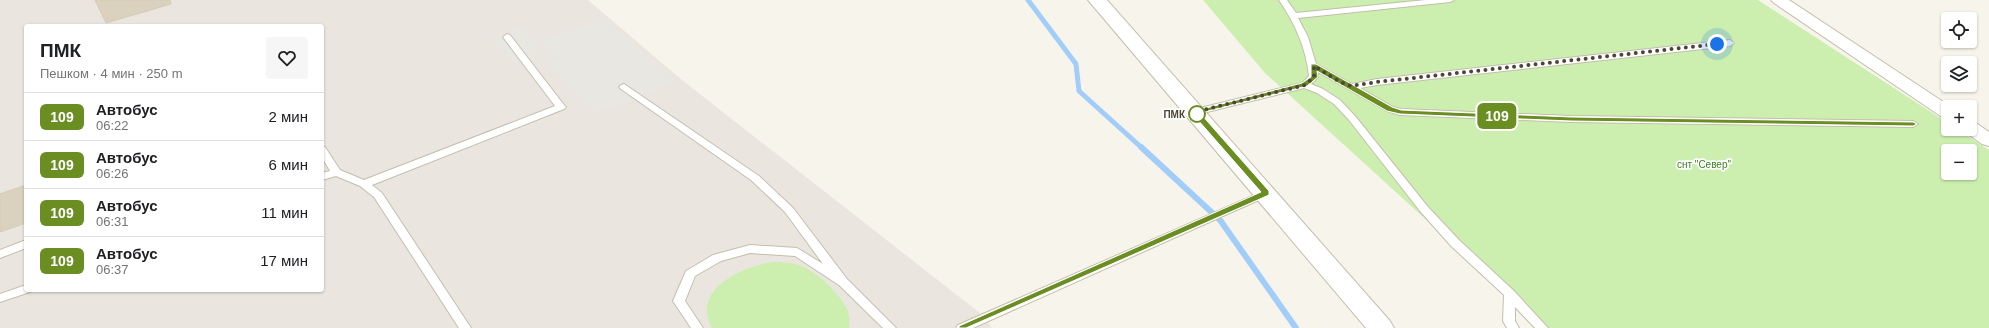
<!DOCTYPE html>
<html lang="ru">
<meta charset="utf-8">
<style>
:root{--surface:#fff;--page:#f6f6f6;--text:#202124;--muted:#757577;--line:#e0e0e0}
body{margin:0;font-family:Helvetica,sans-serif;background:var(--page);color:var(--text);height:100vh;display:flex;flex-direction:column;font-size:15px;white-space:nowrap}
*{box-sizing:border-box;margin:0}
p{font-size:13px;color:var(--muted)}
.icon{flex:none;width:22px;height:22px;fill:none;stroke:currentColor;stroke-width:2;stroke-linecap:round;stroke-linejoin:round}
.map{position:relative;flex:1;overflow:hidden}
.details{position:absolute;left:24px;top:24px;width:300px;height:268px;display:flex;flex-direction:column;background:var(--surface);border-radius:4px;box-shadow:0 1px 3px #0004}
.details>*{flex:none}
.badge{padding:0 8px;border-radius:6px;font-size:14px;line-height:26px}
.tools{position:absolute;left:1941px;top:12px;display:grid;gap:8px}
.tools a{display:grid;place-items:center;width:36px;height:36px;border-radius:4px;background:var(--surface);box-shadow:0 1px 3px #0004;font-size:20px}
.you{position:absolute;width:20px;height:20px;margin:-10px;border:3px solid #fff;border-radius:50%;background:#1a73e8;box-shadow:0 0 0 6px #1a73e833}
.map>.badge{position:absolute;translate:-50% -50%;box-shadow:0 0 0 2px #fff}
.round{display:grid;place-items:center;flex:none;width:42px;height:42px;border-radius:4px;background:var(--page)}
.overview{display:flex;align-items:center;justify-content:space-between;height:68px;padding:0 16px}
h1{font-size:19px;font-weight:800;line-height:30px}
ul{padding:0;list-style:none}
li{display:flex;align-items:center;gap:12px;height:48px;padding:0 16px;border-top:1px solid var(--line)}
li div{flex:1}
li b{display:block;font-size:15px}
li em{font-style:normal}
li .badge{min-width:44px;font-weight:700;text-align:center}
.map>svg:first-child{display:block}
.industrial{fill:#eae6df;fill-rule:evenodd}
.green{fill:#ccefb0;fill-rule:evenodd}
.parking{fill:#e8e7e2}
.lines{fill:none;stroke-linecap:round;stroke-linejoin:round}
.stream-far1{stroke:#a2cdf9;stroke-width:5}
.stream{stroke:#a2cdf9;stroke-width:6}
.building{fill:#dad2bf;stroke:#d6cbb1}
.service-casing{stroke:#c4beac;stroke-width:2}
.minor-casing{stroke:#c4beac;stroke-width:2}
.tertiary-casing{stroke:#c4beac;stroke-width:2}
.service{fill:#fff;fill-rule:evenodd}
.minor{fill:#fff;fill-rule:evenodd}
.tertiary{fill:#fff;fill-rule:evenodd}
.line{fill:#6b8e23;stroke:#fff}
.walk{stroke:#4d4637;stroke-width:4;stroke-dasharray:0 7.2}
.stop-dot{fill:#fff;stroke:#6b8e23;stroke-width:2}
.labels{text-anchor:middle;stroke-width:3.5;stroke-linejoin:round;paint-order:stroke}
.stop-label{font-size:10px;font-weight:bold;fill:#4d4637;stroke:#fff;text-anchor:end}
.park-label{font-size:10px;fill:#3c8121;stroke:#fff}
</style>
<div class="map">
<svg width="1989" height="328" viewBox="0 0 1989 328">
<rect width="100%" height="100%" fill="#f7f5eb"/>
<path class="industrial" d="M0,0H588L682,80L985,317L992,328H0ZM26,26H322V290H26Z"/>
<path class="green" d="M1203,0H1758L1948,123V129H1957L1989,150V328H1545L1265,73ZM1948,151H1970V173H1948Z
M773,262C782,262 792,262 801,266C816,271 838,292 846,307C850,313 849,321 849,328H712C690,289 743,266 773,262Z"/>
<path class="parking" d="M605,19L676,81L596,113L546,63L559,58L542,41Z
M520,28L545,52L515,63L490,38Z"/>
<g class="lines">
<path class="stream-far1" d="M1028,0L1076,64L1079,91L1142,148"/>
<path class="stream" d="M1141,147L1220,220L1296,328"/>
</g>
<path class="building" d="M95,0H170L171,4L106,23Z
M26,185V223L0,232V194Z"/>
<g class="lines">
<g class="service-casing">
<path id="service" d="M1279,0H1287L1296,13L1426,0H1454L1450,2L1298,18L1308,37L1316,64L1352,84L1377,79L1730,40L1734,43L1730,46L1377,85L1360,88L1393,107L1401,109L1571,116L1913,121L1918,124L1913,127L1571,122L1400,115L1387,111L1318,72V77L1311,84L1323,89L1340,100L1355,116L1428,207L1459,240L1514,291L1548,328H1535L1515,307V321L1519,328H1507L1503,321L1504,295L1451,246L1420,211L1349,120L1334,104L1317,93L1304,88L1195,115L1192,114L1190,112L1192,110L1302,83L1309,76C1306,48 1295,23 1279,0Z
M507,34L510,35L564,105L566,107L564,109L372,185L382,193L471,328H459L374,197L360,186L336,176L322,180V173L330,171L322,157V146L325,147L340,170L364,180L555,106L503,37Z
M624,84L759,176L793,208L847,279L896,328H883L839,285L795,256L750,253L721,261L695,276L685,301L703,328H691L673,301L686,271L713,255L750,245L797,248L823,264L785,212L751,180L621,89L619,87L621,85Z
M1266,190L1271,193L1270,195L973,328H956L958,325Z
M26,240V248L0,258V250Z
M26,285V290H31L30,292L0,302V294Z"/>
</g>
<g class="minor-casing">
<path id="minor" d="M1771,0H1789L1951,107H1948V118L1942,117L1774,3Z
M1970,122L1976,123L1989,132V146L1982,144L1964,131L1962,129H1970Z"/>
</g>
<g class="tertiary-casing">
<path id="tertiary" d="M1088,0H1107L1390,321L1394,328H1366Z"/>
</g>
<use href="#service" class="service"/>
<use href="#minor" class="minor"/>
<use href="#tertiary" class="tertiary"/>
</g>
<path class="line" d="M1311,64H1316L1392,107L1401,110L1571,117L1913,122L1917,124L1913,126L1571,121L1400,114L1387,111L1317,71L1318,77L1307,86L1200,113L1269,191V195L966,328H959V326L1261,192L1191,112L1302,83L1311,77Z"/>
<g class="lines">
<path class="walk" d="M1197,114L1195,112L1305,85L1314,77V66L1340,82L1351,86L1377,82L1717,44"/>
</g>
<circle class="stop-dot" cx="1197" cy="114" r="8"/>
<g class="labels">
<g class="stop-label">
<text x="1185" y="118">ПМК</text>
</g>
<g class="park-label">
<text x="1704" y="168">снт "Север"</text>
</g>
</g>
</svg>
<div class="tools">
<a><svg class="icon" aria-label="locate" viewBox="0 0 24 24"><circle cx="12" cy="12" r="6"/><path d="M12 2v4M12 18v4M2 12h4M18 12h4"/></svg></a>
<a><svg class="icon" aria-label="layers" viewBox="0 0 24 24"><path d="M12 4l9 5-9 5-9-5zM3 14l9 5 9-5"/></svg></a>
<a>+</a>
<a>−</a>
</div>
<div class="you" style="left:1717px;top:44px"></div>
<b class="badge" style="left:1497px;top:116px;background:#6b8e23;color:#fff">109</b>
<section class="details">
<div class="overview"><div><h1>ПМК</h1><p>Пешком · 4 мин · 250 m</p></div><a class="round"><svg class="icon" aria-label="heart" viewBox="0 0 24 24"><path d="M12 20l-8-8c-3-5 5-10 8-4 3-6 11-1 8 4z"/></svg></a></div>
<ul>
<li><span class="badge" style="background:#6b8e23;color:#fff">109</span><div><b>Автобус</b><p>06:22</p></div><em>2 мин</em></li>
<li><span class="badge" style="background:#6b8e23;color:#fff">109</span><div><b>Автобус</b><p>06:26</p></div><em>6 мин</em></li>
<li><span class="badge" style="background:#6b8e23;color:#fff">109</span><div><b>Автобус</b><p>06:31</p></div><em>11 мин</em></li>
<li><span class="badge" style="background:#6b8e23;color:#fff">109</span><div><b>Автобус</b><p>06:37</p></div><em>17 мин</em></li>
</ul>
</section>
</div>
